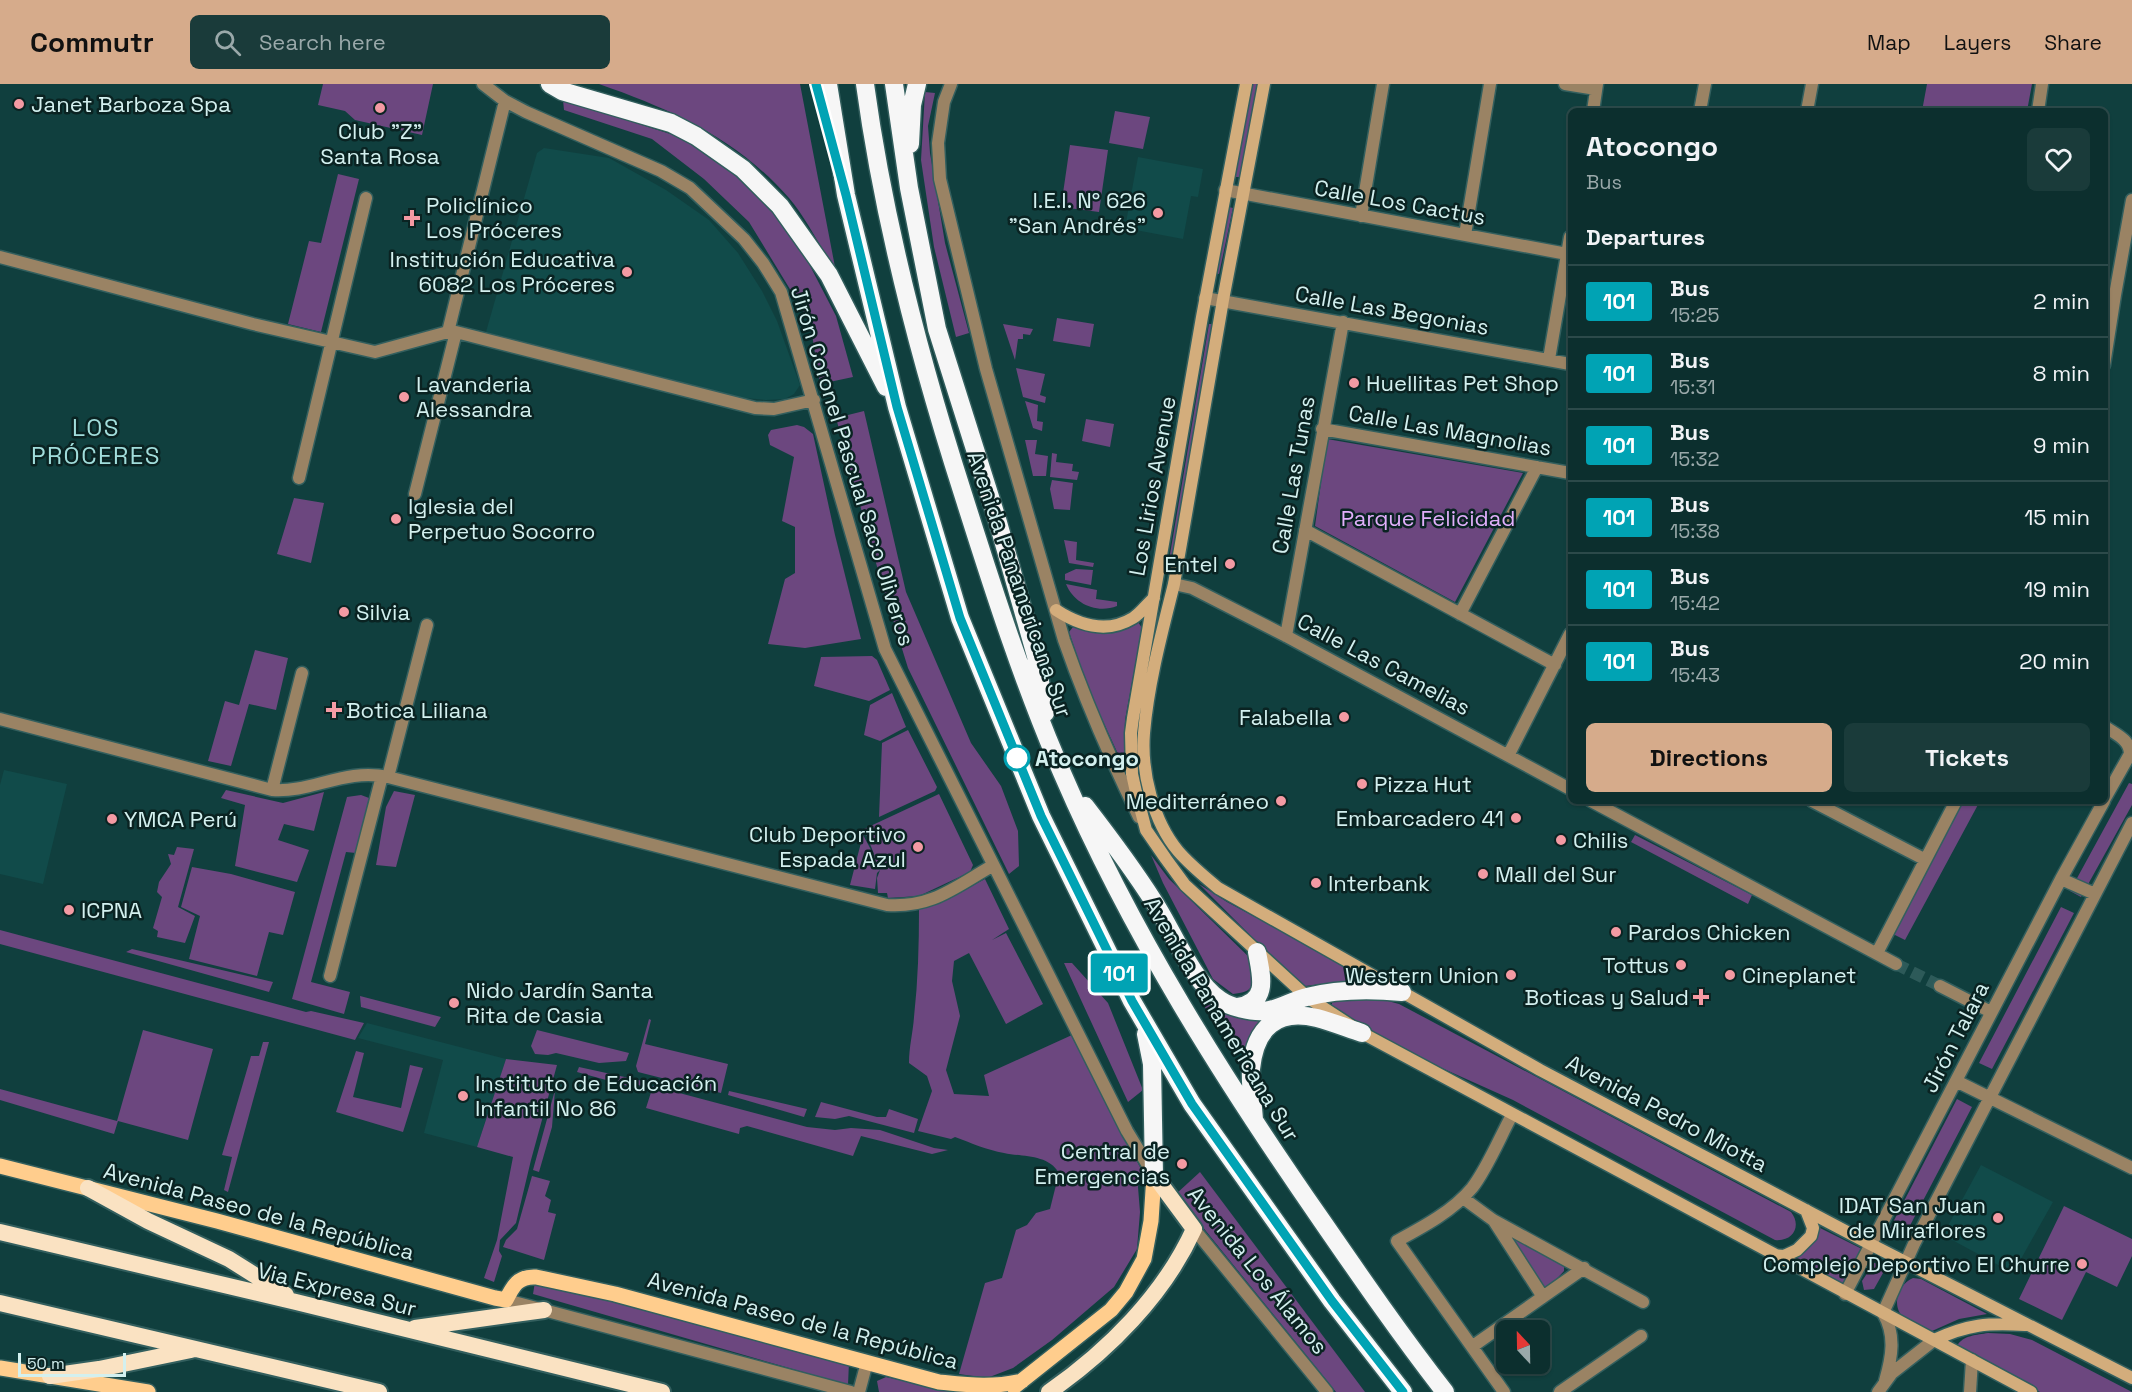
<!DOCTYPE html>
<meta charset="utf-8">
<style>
:root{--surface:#0c2f2e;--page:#1a3b3a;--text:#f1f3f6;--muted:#9aa9aa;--line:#2c4a4a;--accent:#d6ab8b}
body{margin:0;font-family:"Space Grotesk",sans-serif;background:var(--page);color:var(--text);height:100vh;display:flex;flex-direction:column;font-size:22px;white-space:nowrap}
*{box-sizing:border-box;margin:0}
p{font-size:20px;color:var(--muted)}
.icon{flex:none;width:33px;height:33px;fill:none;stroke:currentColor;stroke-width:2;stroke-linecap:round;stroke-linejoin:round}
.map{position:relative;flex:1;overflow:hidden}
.drawer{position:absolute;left:1568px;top:24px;width:540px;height:696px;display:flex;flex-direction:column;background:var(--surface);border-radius:9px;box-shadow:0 2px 4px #0004,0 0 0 2px var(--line)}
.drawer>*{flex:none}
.badge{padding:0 12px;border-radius:4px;font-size:21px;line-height:39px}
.needle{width:39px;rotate:338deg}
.buttons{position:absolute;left:1496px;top:1236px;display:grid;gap:12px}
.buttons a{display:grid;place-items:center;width:54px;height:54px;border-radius:9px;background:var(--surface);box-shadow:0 2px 4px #0004,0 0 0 2px var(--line);font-size:30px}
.scale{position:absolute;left:18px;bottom:15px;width:108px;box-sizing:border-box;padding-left:6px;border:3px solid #d3f0ef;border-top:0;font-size:16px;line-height:21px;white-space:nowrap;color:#d3f0ef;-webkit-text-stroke:4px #0a2322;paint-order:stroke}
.map>.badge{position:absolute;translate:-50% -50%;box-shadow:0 0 0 3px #fff}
h2{padding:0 18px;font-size:22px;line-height:54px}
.round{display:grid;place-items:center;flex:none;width:63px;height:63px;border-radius:9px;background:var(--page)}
.overview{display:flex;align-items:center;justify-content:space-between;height:102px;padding:0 18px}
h1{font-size:28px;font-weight:700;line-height:45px}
.action{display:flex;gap:12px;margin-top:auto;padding:12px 18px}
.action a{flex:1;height:69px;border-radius:9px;background:var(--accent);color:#111;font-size:24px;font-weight:700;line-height:69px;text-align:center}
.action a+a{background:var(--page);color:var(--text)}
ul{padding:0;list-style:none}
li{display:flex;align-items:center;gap:18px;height:72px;padding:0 18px;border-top:2px solid var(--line)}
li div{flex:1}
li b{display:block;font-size:22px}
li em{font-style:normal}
li .badge{min-width:66px;font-weight:700;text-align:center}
header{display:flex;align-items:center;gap:36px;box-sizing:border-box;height:84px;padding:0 30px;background:var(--accent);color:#111}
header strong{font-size:28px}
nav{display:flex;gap:33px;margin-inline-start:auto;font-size:21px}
.search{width:420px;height:54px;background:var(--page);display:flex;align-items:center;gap:15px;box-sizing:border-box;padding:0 21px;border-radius:9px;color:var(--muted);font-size:22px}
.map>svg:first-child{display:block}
.built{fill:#114b4a}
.green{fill:#6c477f}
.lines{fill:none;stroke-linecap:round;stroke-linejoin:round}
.minor-tunnel{stroke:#2d5a59;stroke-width:12;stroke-dasharray:12 6;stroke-linecap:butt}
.minor-casing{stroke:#335f5e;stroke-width:15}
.tertiary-casing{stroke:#335f5e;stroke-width:15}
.secondary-casing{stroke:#335f5e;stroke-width:15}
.primary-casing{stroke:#335f5e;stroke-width:18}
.trunk-casing{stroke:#335f5e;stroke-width:20}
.motorway-casing{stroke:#335f5e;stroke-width:21}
.minor{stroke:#9a8364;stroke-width:12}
.tertiary{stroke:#9a8364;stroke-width:12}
.secondary{stroke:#d3ad7c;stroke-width:12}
.primary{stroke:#ffcd8d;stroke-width:15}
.trunk{stroke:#fae2c2;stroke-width:16}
.motorway{stroke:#f6f6f6;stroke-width:18}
.line-casing{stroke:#fff;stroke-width:14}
.line{stroke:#00a3b4;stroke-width:9}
.poi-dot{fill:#f49aa3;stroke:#0a2322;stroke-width:2}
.stop-dot{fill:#fff;stroke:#00a3b4;stroke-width:3}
.labels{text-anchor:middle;stroke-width:5;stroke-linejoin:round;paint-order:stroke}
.poi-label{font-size:22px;fill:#d3f0ef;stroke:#0a2322;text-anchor:start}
.street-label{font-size:22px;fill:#d3f0ef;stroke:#0a2322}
.park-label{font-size:22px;fill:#e1affb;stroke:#0a2322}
.stop-label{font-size:22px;font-weight:bold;fill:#d3f0ef;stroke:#0a2322;text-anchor:start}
.neighbourhood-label{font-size:24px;letter-spacing:1.5px;fill:#a1dddb;stroke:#0a2322}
</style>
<header>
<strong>Commutr</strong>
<div class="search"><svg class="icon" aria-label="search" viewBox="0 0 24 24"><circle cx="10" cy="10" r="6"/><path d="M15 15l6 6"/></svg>Search here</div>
<nav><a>Map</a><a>Layers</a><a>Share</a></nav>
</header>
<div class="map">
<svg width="2132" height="1308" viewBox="0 0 2132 1308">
<rect width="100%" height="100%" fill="#103f3e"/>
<path class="built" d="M544,64L609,74L666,106L709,136L738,169L762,207L777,237L800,301L794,310L785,315L766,316L734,313L637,289L486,248L537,69Z
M1138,73L1203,85L1198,113L1191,112L1183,155L1125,144Z
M4,686L67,700L43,800L0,790V701Z
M367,939L506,975L477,1063L424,1049L443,976L358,954Z
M1981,1081L2053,1118L2013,1189L1943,1151Z"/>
<path class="green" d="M323,0H433L422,51L355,36L345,27L318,21Z
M599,0H800L835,183C818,161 807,135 789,114C736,54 673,26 599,0Z
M1251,0H1258L1241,93H1233Z
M1927,0H2032L2027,27H1922Z
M925,8L935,9L928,42L930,69L945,159L969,249L956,253L934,163L921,76Z
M563,16L683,54L738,92L773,129L807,176L836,232L853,293L820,300L810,238L749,138L704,95L652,55L564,26Z
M1115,27L1150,33L1143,65L1109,59Z
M1070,61L1108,66L1099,128L1061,123Z
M338,90L359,95L321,248L288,240L309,157L321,159Z
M1229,123L1233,124L1219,190L1215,189Z
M1057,234L1094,240L1090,263L1053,257Z
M1003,240L1033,245L1030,251L1023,250V255H1018L1015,276Z
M1209,240H1213L1170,489L1167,488Z
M1016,284L1045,290L1040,311L1046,313L1045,319L1023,313Z
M1025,317L1038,321L1037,337L1043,338L1042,347L1033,344Z
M864,327L906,508L971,659L1001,702L1018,747L1019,782L1009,790L908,584L881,497L836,334Z
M1086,335L1114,340L1110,363L1082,357Z
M797,341L804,343L813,350L835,451L861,555L805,564L768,560L785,495L795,489V443L782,437L794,373L770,361L768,351L771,346Z
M1327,355L1523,389L1455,518L1315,442Z
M1025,356H1037L1035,370L1048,372L1046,392H1033Z
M1052,369L1057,370L1056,378L1073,380L1072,387L1079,388L1077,396L1050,393Z
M1052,396L1073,399L1070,426L1054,425L1050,405Z
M294,414L324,419L311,479L277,470Z
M1064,456L1077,458L1076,476L1094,479L1093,483L1069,479Z
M1076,485L1093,486L1091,501L1065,496V490Z
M1066,500L1097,506L1096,515L1117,518V522C1097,530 1074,520 1066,500Z
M1138,538L1142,544L1125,636L1124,683L1089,607L1069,548L1073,543C1103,552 1110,549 1138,538Z
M255,566L288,574L276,626L249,620L231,682L208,677L225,617L239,621Z
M872,572L877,576L890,606L869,617L814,602L821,573Z
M892,609L906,643L880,657L864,651L870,621Z
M908,646L937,703L935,707L879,733L882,659Z
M2129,699L2132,700V721L2081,813L2070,807Z
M226,706L283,719L324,708L314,747L284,740L278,756L309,766L297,798L235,782L245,721L221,714Z
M394,707L415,711L396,783L376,781L386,723Z
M939,710L973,781L970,788L919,812L888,814L887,809H878L877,794L880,786L877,789L875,805L850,801L863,751L876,775L864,745Z
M361,711L369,714L356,769L346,768L311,898L350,908L344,930L292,915L347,713Z
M1962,717H1980L1905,856L1891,849Z
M1635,751L1752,811L1748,820L1631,758Z
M177,763L194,765L178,823L195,832L185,859L157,853L158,847L153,844L162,813L157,808L159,798L171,780L168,770L174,771Z
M1151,771L1169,795L1254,878C1254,898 1257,908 1233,910L1213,895L1163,799Z
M192,783L231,790L295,808L283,851L269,848L257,892L189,875L200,832L181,823Z
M985,795L1009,845L992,856L1006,849L1043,920L1006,940L969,869L954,877L952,897L960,932L946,986L954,1010L989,1012L984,991L1072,951L1141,1085L1138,1103L1140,1128L1137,1165L1114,1203L1052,1256L1013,1284L987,1294L959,1290L985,1199L1002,1194L1016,1146L1027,1141L1036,1129L1050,1125L1059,1089C1048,1070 1022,1073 1004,1069C987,1066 971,1059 955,1053L951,1055L918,1047L932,1007L927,992L909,979C909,963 913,948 914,933C918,897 919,861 919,825L949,814Z
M1199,800L1227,818L1367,893V895L1305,902L1263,864Z
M2061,823L2074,829L1992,985L1979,979Z
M0,846L306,928L311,927L364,939L355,956L0,860Z
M132,865L273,898L269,908L126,868Z
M1064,879H1072L1108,919L1143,1006L1128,1018Z
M1188,894C1213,926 1224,935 1266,933L1248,979L1240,964L1213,937Z
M360,912L441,933L435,943L361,923Z
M1373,913L1399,920L1791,1128C1802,1142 1793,1158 1775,1156L1513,1016L1415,972L1378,951L1332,922V918L1335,914Z
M649,935L651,936L645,960L728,980L721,1009L638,988L636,982Z
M143,946L213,965L188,1056L118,1037L114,1050L0,1016V1005L117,1037Z
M537,946L629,969L626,977L599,979L556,969L548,971L535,970L531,962Z
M263,958H269L228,1108L224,1106L232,1073L222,1071L251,972H259Z
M356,967L364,969L353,1013L401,1024L410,981L423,984L403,1048L336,1028Z
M506,975L557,981L531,1076L516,1139L500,1156L499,1167L502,1172L494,1198L484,1194L497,1156L513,1073L477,1063Z
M579,983L643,997L641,1002L636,1000L635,1004L577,988Z
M653,1002L807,1043L835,1046L851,1044L880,1046L934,1064L948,1066L932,1070L861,1052L853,1072L747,1042L740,1044L739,1050L646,1024Z
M555,1006L552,1043L539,1088L533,1086Z
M729,1007L807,1025L804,1033L728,1011Z
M1957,1015L1972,1023L1904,1153L1889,1146Z
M821,1018L877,1033H886L889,1025L918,1035L914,1049L849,1032L835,1035L815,1033Z
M1200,1088L1365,1308H1336L1176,1110Z
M532,1092L550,1097L545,1112L551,1116L548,1128L556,1130L544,1176L503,1163L506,1156L517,1145Z
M2064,1122L2132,1155V1172L2117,1203L2086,1188L2062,1236L2019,1215Z
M1816,1142L1862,1165L1843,1200L1794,1173Z
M1515,1152L1564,1180V1187L1550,1202H1541L1511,1154Z
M1874,1179L1881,1180L1883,1189L1874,1205L1864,1206L1862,1197Z
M1913,1194L1921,1195L1987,1230L1959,1235L1932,1247C1924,1243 1912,1240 1905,1235C1890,1223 1898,1200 1913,1194Z
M535,1198L849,1278L848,1301L533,1210Z
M1988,1249L2010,1250L2032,1256L2132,1308H2040L1957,1262C1963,1251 1977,1251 1988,1249Z
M886,1293L955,1308H879L877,1297Z"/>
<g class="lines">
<path class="minor-tunnel" d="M1896,880L1940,902"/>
<g class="minor-casing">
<path id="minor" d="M483,0L505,17L526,28L661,87L690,104L744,155L763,179L781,208L885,565L1127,1047L1152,1088
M951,0L944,18L938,59L940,95L986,285L1064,556C1085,616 1111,676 1139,733
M1565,0L1596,5
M1593,27L1597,0
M1700,27L1705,0
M1807,27L1812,0
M2038,27L2042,0
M1225,106L1567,170
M1361,132L1383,0
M1465,151L1490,0
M0,173L253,240L375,268L448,248H456L755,324L774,325L814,316
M1205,214L1570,280
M448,248L505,17
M1549,275L1570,153
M2104,281L2115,211L2132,116
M1322,345L1570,389
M299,394L366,114
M415,410L456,248
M1305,446L1555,581
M1174,500L1192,504L1286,552L1570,705
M1460,530L1537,383
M1286,552L1343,238
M0,635L272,706C312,709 344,684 388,693L887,821C932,824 955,803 992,782
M2104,642C2115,650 2130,655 2130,670L2104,716
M1509,670L1570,550
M388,693L427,541
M272,706L302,589
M1591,717L1896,880
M1812,717L1924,775
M2061,795L2095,810
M1877,869L1956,717
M330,892L382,692
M1940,902L1991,928
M1956,997L2132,1084
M1463,1114L1493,1136L1643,1218
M1494,1137L1543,1213
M1845,1210L2061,795L2104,717
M506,1216L851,1308
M1473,1262L1584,1184
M1885,1297C1892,1273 1896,1251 1883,1229L1914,1160L2132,739
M859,1308L867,1278
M1504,1308L1397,1157C1423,1143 1453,1127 1472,1104C1487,1085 1500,1053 1512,1031
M1560,1308L1641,1252
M1878,1308L1892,1289L1934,1256
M1970,1308L1972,1276"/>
</g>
<g class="tertiary-casing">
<path id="tertiary" d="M1194,1145L1327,1308"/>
</g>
<g class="secondary-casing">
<path id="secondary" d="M1246,0L1202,233L1133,634L1131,649L1132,690L1136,708L1146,746L1166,775L1185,801L1307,913L1362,949L2031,1308
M1264,0L1223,216L1174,500C1162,548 1148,600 1144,649C1141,688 1153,737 1178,767C1190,781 1204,792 1218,804L1540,986L1870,1160L2132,1294
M1056,526C1079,541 1107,550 1133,534C1141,529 1147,520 1154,514
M1773,1171L1784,1172L1797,1166L1811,1152L1813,1144L1806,1126
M1934,1256C1969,1240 1987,1239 2025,1241"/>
</g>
<g class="primary-casing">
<path id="primary" d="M0,1082L217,1137L495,1214L506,1216C513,1202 518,1192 536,1193L615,1210L939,1298C969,1301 992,1304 1022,1297
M0,1284L148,1308
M1014,1303L1111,1226L1126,1208L1144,1175L1151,1137L1154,1091"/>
</g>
<g class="trunk-casing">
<path id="trunk" d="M88,1104L148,1137L229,1175L286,1211
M0,1148L296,1218L662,1308
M0,1219L379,1308
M415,1244L544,1226
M50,1292L99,1285L191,1266
M1049,1308C1108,1267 1164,1211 1194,1145L1154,1091"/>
</g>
<g class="motorway-casing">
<path id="motorway" d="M550,0L562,7L671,39L696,52L743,85L780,122L829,191L886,303
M828,0L846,111L897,323L960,534L1041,732L1132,917L1192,1020L1332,1217L1403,1308
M865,0C884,140 920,276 963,410C993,505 1023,599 1063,691C1131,849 1224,996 1322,1137C1362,1195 1402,1253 1445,1308
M894,0L909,104L937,245L997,435L1036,572L1045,629
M910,60L912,21L917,0
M1085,722C1109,753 1133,785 1154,818C1173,847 1192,897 1220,916C1230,923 1251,928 1264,927C1278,926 1293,916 1307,913C1338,905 1370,905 1402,908
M1238,923C1270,918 1261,891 1257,868
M1146,950L1152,980L1154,1091
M1254,1036C1253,1020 1250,1001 1251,985C1255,944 1277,924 1317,934C1332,938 1347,944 1362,949"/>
</g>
<use href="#minor" class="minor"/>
<use href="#tertiary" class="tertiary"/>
<use href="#secondary" class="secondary"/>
<use href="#primary" class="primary"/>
<use href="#trunk" class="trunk"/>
<use href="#motorway" class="motorway"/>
</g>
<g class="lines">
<g class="line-casing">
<path id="line" d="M816,0L846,111L897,323L960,534L1041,732L1132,917L1192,1020L1332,1217L1403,1308"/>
</g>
<use href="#line" class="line"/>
</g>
<g class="poi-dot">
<circle cx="19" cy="20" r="6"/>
<circle cx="380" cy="24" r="6"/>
<circle cx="1158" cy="129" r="6"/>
<path d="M409 125h6v6h6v6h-6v6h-6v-6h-6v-6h6z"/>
<circle cx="627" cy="188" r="6"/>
<circle cx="1354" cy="299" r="6"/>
<circle cx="404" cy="313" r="6"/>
<circle cx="396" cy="435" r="6"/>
<circle cx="1230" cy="480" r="6"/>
<circle cx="344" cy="528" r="6"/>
<path d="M331 617h6v6h6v6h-6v6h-6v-6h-6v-6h6z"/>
<circle cx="1344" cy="633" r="6"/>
<circle cx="1362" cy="700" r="6"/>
<circle cx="1281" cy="717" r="6"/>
<circle cx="1516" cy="734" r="6"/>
<circle cx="112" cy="735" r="6"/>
<circle cx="1561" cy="756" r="6"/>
<circle cx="918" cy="763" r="6"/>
<circle cx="1483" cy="790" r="6"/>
<circle cx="1316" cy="799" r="6"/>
<circle cx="69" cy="826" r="6"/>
<circle cx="1616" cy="848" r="6"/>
<circle cx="1681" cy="881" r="6"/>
<circle cx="1511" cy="891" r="6"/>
<circle cx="1730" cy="891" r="6"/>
<path d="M1698 904h6v6h6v6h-6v6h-6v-6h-6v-6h6z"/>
<circle cx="454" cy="919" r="6"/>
<circle cx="463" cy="1012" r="6"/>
<circle cx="1182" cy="1080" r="6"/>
<circle cx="1998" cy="1134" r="6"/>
<circle cx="2082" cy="1180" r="6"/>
</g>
<circle class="stop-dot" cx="1017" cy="674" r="12"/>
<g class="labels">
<g class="poi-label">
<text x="31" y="28">Janet Barboza Spa</text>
<text x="380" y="55" text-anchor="middle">Club "Z"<tspan x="380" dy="25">Santa Rosa</tspan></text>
<text x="1146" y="124" text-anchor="end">I.E.I. N° 626<tspan x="1146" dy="25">"San Andrés"</tspan></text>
<text x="426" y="129">Policlínico<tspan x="426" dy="25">Los Próceres</tspan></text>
<text x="615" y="183" text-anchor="end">Institución Educativa<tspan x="615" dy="25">6082 Los Próceres</tspan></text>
<text x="1366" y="307">Huellitas Pet Shop</text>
<text x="416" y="308">Lavanderia<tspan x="416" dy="25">Alessandra</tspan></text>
<text x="408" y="430">Iglesia del<tspan x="408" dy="25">Perpetuo Socorro</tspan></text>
<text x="1218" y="488" text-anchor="end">Entel</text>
<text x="356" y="536">Silvia</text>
<text x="346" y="634">Botica Liliana</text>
<text x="1332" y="641" text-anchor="end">Falabella</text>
<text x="1374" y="708">Pizza Hut</text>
<text x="1269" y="725" text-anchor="end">Mediterráneo</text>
<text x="1504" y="742" text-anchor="end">Embarcadero 41</text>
<text x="124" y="743">YMCA Perú</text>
<text x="906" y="758" text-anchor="end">Club Deportivo<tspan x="906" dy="25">Espada Azul</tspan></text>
<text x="1573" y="764">Chilis</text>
<text x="1495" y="798">Mall del Sur</text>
<text x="1328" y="807">Interbank</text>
<text x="81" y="834">ICPNA</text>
<text x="1628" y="856">Pardos Chicken</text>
<text x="1669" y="889" text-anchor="end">Tottus</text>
<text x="1499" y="899" text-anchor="end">Western Union</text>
<text x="1742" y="899">Cineplanet</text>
<text x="466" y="914">Nido Jardín Santa<tspan x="466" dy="25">Rita de Casia</tspan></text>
<text x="1689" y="921" text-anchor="end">Boticas y Salud</text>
<text x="475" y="1007">Instituto de Educación<tspan x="475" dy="25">Infantil No 86</tspan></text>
<text x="1170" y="1075" text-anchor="end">Central de<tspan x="1170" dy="25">Emergencias</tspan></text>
<text x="1986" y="1129" text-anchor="end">IDAT San Juan<tspan x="1986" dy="25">de Miraflores</tspan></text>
<text x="2070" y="1188" text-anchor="end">Complejo Deportivo El Churre</text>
</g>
<g class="street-label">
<text transform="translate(1400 118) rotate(10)" y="8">Calle Los Cactus</text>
<text transform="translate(1392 226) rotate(10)" y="8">Calle Las Begonias</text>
<text transform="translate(1450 346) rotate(10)" y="8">Calle Las Magnolias</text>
<text transform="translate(853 382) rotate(73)" y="8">Jirón Coronel Pascual Saco Oliveros</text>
<text transform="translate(1293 391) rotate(-80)" y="8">Calle Las Tunas</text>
<text transform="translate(1152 402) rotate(-80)" y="8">Los Lirios Avenue</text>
<text transform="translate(1020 500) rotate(71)" y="8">Avenida Panamericana Sur</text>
<text transform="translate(1384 580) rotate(28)" y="8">Calle Las Camelias</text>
<text transform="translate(1222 935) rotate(59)" y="8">Avenida Panamericana Sur</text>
<text transform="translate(1955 953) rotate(-63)" y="8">Jirón Talara</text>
<text transform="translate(1667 1029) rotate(28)" y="8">Avenida Pedro Miotta</text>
<text transform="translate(259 1127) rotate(15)" y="8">Avenida Paseo de la República</text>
<text transform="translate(1258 1186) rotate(51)" y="8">Avenida Los Álamos</text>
<text transform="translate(337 1205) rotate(14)" y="8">Via Expresa Sur</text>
<text transform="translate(803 1236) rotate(15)" y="8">Avenida Paseo de la República</text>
</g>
<g class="park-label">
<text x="1428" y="442">Parque Felicidad</text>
</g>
<g class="stop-label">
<text x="1035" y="682">Atocongo</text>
</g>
<g class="neighbourhood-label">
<text x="96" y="352">LOS<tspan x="96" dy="28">PRÓCERES</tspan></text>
</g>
</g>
</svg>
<div class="buttons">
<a><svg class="needle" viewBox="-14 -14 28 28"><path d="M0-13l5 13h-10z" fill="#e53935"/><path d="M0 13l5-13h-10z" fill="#9aa9aa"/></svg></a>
</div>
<div class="scale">50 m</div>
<b class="badge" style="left:1119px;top:889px;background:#00a3b4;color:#fff">101</b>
<section class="drawer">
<div class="overview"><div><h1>Atocongo</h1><p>Bus</p></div><a class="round"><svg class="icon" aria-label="heart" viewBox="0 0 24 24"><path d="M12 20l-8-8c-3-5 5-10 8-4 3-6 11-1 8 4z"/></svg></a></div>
<h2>Departures</h2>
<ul>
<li><span class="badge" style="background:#00a3b4;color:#fff">101</span><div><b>Bus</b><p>15:25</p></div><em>2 min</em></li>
<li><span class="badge" style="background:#00a3b4;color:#fff">101</span><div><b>Bus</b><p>15:31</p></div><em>8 min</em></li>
<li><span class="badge" style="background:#00a3b4;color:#fff">101</span><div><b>Bus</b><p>15:32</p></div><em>9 min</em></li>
<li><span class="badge" style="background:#00a3b4;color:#fff">101</span><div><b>Bus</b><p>15:38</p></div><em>15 min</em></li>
<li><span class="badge" style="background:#00a3b4;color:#fff">101</span><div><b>Bus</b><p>15:42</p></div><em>19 min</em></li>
<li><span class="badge" style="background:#00a3b4;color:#fff">101</span><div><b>Bus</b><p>15:43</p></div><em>20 min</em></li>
</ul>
<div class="action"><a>Directions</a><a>Tickets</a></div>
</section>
</div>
